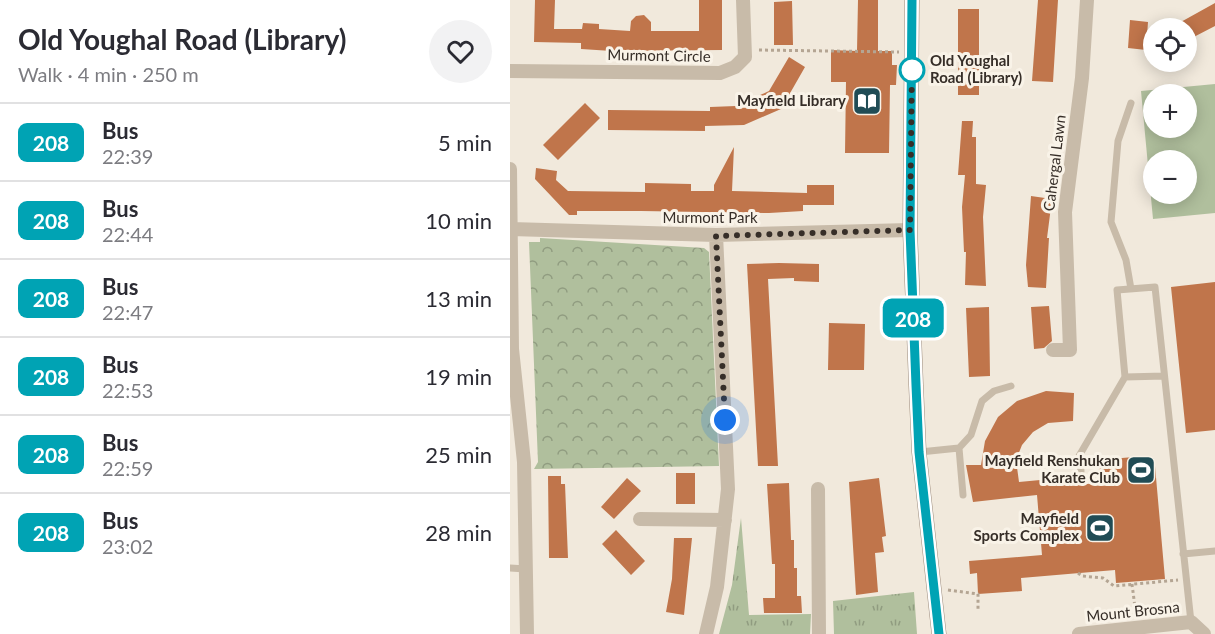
<!DOCTYPE html>
<meta charset="utf-8">
<style>
:root{--surface:#fff;--page:#f2f2f3;--text:#2b2b33;--muted:#7c7c81;--line:#e1e1e2}
body{margin:0;font-family:Lato,sans-serif;background:var(--page);color:var(--text);height:100vh;display:flex;flex-direction:column;font-size:22px;white-space:nowrap}
*{box-sizing:border-box;margin:0}
p{font-size:20px;color:var(--muted)}
.icon{flex:none;width:33px;height:33px;fill:none;stroke:currentColor;stroke-width:2;stroke-linecap:round;stroke-linejoin:round}
.map{position:relative;flex:1;overflow:hidden}
.details{display:flex;flex-direction:column;background:var(--surface);width:510px}
.details>*{flex:none}
.badge{padding:0 12px;border-radius:9px;font-size:21px;line-height:39px}
.fabs{position:absolute;left:633px;top:18px;display:grid;gap:12px}
.fabs a{display:grid;place-items:center;width:54px;height:54px;border-radius:50%;background:var(--surface);box-shadow:0 3px 15px #0003;font-size:30px}
.you{position:absolute;width:30px;height:30px;margin:-15px;border:4px solid #fff;border-radius:50%;background:#1a73e8;box-shadow:0 0 0 9px #1a73e833}
.map>.badge{position:absolute;translate:-50% -50%;box-shadow:0 0 0 3px #fff}
.round{display:grid;place-items:center;flex:none;width:63px;height:63px;border-radius:32px;background:var(--page)}
.headline{display:flex;align-items:center;justify-content:space-between;height:102px;padding:0 18px}
h1{font-size:28px;font-weight:700;line-height:45px}
ul{padding:0;list-style:none}
li{display:flex;align-items:center;gap:18px;height:78px;padding:0 18px;border-top:2px solid var(--line)}
li div{flex:1}
li b{display:block;font-size:22px}
li em{font-style:normal}
li .badge{min-width:66px;font-weight:700;text-align:center}
main{display:flex;flex:1;min-height:0}
.map>svg:first-child{display:block}
.grass{fill:url(#grass-tufts)}
.park{fill:url(#park-crowns)}
.pitch{fill:#b0bf9d;fill-rule:evenodd}
.building{fill:#c0754b}
.lines{fill:none;stroke-linecap:round;stroke-linejoin:round}
.path{stroke:#b4a593;stroke-width:3;stroke-dasharray:3 3;stroke-linecap:butt}
.lane{stroke:#c8bba9;stroke-width:7}
.street{stroke:#c8bba9;stroke-width:14}
.secondary{stroke:#9c8a7a;stroke-width:15}
.line-casing{stroke:#fff;stroke-width:14}
.line{stroke:#00a3b4;stroke-width:9}
.walk{stroke:#362e28;stroke-width:6;stroke-dasharray:0 10.8}
.stop-dot{fill:#fff;stroke:#00a3b4;stroke-width:3}
.labels{text-anchor:middle;stroke-width:6;stroke-linejoin:round;paint-order:stroke}
.street-label{font-size:15px;fill:#362e28;stroke:#f9f3e8}
.stop-label{font-size:15px;font-weight:bold;fill:#362e28;stroke:#f9f3e8;text-anchor:start}
.poi-label{font-size:15px;font-weight:bold;fill:#362e28;stroke:#f9f3e8;text-anchor:end}
</style>
<main>
<section class="details">
<div class="headline"><div><h1>Old Youghal Road (Library)</h1><p>Walk · 4 min · 250 m</p></div><a class="round"><svg class="icon" aria-label="heart" viewBox="0 0 24 24"><path d="M12 20l-8-8c-3-5 5-10 8-4 3-6 11-1 8 4z"/></svg></a></div>
<ul>
<li><span class="badge" style="background:#00a3b4;color:#fff">208</span><div><b>Bus</b><p>22:39</p></div><em>5 min</em></li>
<li><span class="badge" style="background:#00a3b4;color:#fff">208</span><div><b>Bus</b><p>22:44</p></div><em>10 min</em></li>
<li><span class="badge" style="background:#00a3b4;color:#fff">208</span><div><b>Bus</b><p>22:47</p></div><em>13 min</em></li>
<li><span class="badge" style="background:#00a3b4;color:#fff">208</span><div><b>Bus</b><p>22:53</p></div><em>19 min</em></li>
<li><span class="badge" style="background:#00a3b4;color:#fff">208</span><div><b>Bus</b><p>22:59</p></div><em>25 min</em></li>
<li><span class="badge" style="background:#00a3b4;color:#fff">208</span><div><b>Bus</b><p>23:02</p></div><em>28 min</em></li>
</ul>
</section>
<div class="map">
<svg width="705" height="634" viewBox="0 0 705 634">
<defs>
<pattern id="grass-tufts" width="24" height="20" patternUnits="userSpaceOnUse" patternTransform="scale(1.5)"><rect width="24" height="20" fill="#b0bf9d"/><path d="M3 7l-1-3M5 7V3M7 7l1-3M15 17l-1-3M17 17v-4M19 17l1-3" fill="none" stroke="#909c80"/></pattern>
<pattern id="park-crowns" width="20" height="18" patternUnits="userSpaceOnUse" patternTransform="scale(1.5)"><rect width="20" height="18" fill="#b0bf9d"/><path d="M2 6a3 3 0 1 1 6 0M12 15a3 3 0 1 1 6 0" fill="none" stroke="#909c80"/></pattern>
</defs>
<rect width="100%" height="100%" fill="#f1e9dc"/>
<path class="grass" d="M231,518L239,615L301,614L300,634H209L222,585Z
M404,592L407,634H324L323,601Z"/>
<path class="park" d="M30,238L194,248L199,252L209,466L24,469L28,462L19,242H30Z"/>
<path class="pitch" d="M705,84V213L643,219L631,91ZM644,94H676V128H644ZM644,160H676V194H644Z"/>
<path class="building" d="M25,0H45L44,29H72L73,23L89,24V29L120,31L121,21L126,16L134,15L141,22V31H189V0H212V50L102,51L71,49V43L24,42Z
M348,0H368V51H382V65H387L386,85H380L379,153H335L336,82H321V50L347,51Z
M528,0H548L543,82L522,81Z
M282,1L283,45H264V2Z
M705,3V26L676,41V28H660Z
M448,9H469V95H448Z
M620,20L638,22L636,50L618,48Z
M279,57L295,67L271,109L234,125L195,126V131L98,130V110L200,111V107L226,106L259,91Z
M75,103L90,118L48,160L33,145Z
M452,121H463L462,137H466V184L476,185L473,217L476,286L455,285L456,252H454L452,207L455,175H448Z
M224,147L222,191L297,193V185H324V205H293V211L259,213L131,211H67V215H59L25,179L26,168L47,171L46,180L58,191L135,192V183L181,184V191H204V185Z
M521,196L542,199L537,238H539L536,288L518,287L516,265Z
M269,263L309,264V282L284,281V278L258,279L268,466H248L237,264Z
M705,282V430L676,433L661,287Z
M539,306L542,341L534,348L524,349L521,307Z
M479,307L480,376L459,377L456,308Z
M319,323L355,324L354,370H318Z
M536,391L564,393L563,421L538,423L523,432L512,445L506,460L509,482L562,477L563,485L590,483L588,460L636,456L637,467L645,466L655,579L606,583L605,570L511,578L512,591L468,594L467,573L460,574L459,561L532,555L527,495L463,502L456,465H471L475,441L488,417L507,401Z
M166,473H185V504H166Z
M38,476H51V484H55L58,558H39Z
M117,478L131,491L104,519L91,507Z
M369,478L376,536L372,537L374,552L365,553L368,592L346,595L339,482Z
M279,483L281,540H284V568H287V596H291L292,613H254L253,598H265V564H262L257,484Z
M106,530L135,561L121,575L92,544Z
M164,538H182L174,615L156,612L162,579Z"/>
<g class="lines">
<path class="path" d="M249,50L389,52
M568,573L572,576L593,578L604,586L668,580
M622,584L626,615
M438,590L468,594V610"/>
<path class="lane" d="M621,103L608,141L601,222L616,260L621,289
M654,376L615,377L607,290L645,287L681,622
M449,448L453,495
M410,452L449,448L461,435L472,401L484,391L501,386
M571,471L569,456L615,377
M673,554L705,551
M0,568L16,569"/>
<path class="street" d="M0,71L210,73L225,67L235,57L233,0
M0,169L2,349L14,462L17,634
M1,229L206,235L400,230
M543,350H560L555,212L572,78L577,0
M308,489L309,634
M130,519L215,520
M196,634L207,587L218,489L206,235
M569,634L681,622L694,634"/>
<path class="secondary" d="M402,0L400,230L406,385L409,452L429,634"/>
</g>
<g class="lines">
<g class="line-casing">
<path id="line" d="M402,0L400,230L406,385L409,452L429,634"/>
</g>
<use href="#line" class="line"/>
<path class="walk" d="M215,420L206,236L400,230L402,61V70"/>
</g>
<defs>
<g id="library-square" transform="scale(1.5)"><rect x="-9" y="-9" width="18" height="18" rx="4" fill="#204c55" stroke="#f9f3e8"/><path d="M-6-4Q-3-5.5-.7-3.5V5Q-3 3-6 4ZM6-4Q3-5.5 .7-3.5V5Q3 3 6 4Z" fill="#fff"/></g>
<g id="stadium-square" transform="scale(1.5)"><rect x="-9" y="-9" width="18" height="18" rx="4" fill="#204c55" stroke="#f9f3e8"/><path d="M0-5a6.5 5 0 1 0 0 10a6.5 5 0 1 0 0-10ZM-3.5-1.8h7v3.6h-7Z" fill="#fff"/></g>
</defs>
<g fill-rule="evenodd">
<use href="#library-square" x="357" y="101"/>
<use href="#stadium-square" x="631" y="470"/>
<use href="#stadium-square" x="590" y="528"/>
</g>
<circle class="stop-dot" cx="402" cy="70" r="12"/>
<g class="labels">
<g class="street-label">
<text transform="translate(149 56) rotate(1)" y="5">Murmont Circle</text>
<text transform="translate(545 163) rotate(-83)" y="5">Cahergal Lawn</text>
<text x="200" y="223">Murmont Park</text>
<text transform="translate(623 612) rotate(-6)" y="5">Mount Brosna</text>
</g>
<g class="stop-label">
<text x="420" y="66">Old Youghal<tspan x="420" dy="17">Road (Library)</tspan></text>
</g>
<g class="poi-label">
<text x="336" y="106">Mayfield Library</text>
<text x="610" y="466">Mayfield Renshukan<tspan x="610" dy="17">Karate Club</tspan></text>
<text x="569" y="524">Mayfield<tspan x="569" dy="17">Sports Complex</tspan></text>
</g>
</g>
</svg>
<div class="fabs">
<a><svg class="icon" aria-label="locate" viewBox="0 0 24 24"><circle cx="12" cy="12" r="6"/><path d="M12 2v4M12 18v4M2 12h4M18 12h4"/></svg></a>
<a>+</a>
<a>−</a>
</div>
<div class="you" style="left:215px;top:420px"></div>
<b class="badge" style="left:403px;top:318px;background:#00a3b4;color:#fff">208</b>
</div>
</main>
